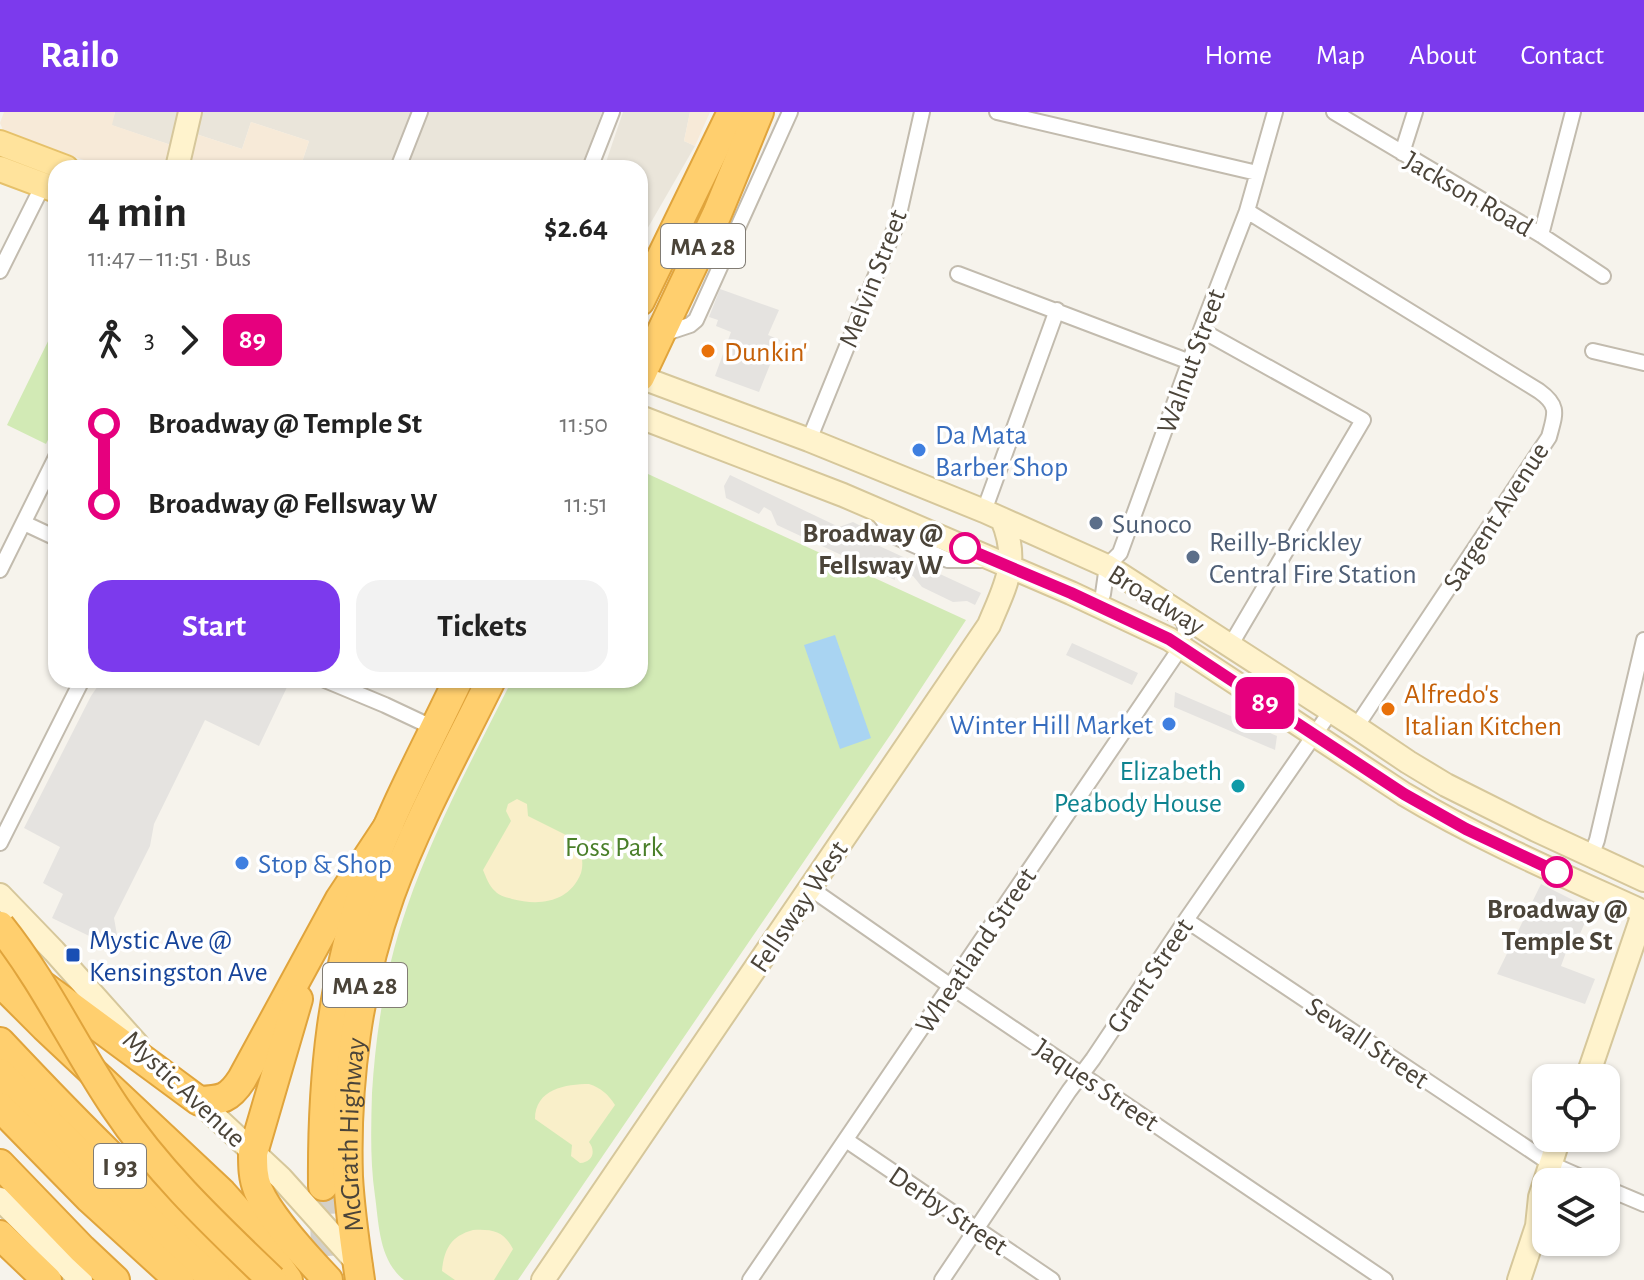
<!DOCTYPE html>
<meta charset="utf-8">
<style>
:root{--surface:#fff;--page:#f2f2f2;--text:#222;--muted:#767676;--accent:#7c3aed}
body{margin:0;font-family:"Alegreya Sans",sans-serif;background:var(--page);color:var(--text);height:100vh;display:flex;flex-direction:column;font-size:30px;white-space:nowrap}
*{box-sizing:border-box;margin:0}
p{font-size:26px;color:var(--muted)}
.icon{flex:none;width:44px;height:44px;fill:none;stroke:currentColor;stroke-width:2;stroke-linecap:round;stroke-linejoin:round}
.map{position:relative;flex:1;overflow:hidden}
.drawer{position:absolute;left:48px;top:48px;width:600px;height:528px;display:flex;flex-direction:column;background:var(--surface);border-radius:24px;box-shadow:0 2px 6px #0004}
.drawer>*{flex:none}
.badge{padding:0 16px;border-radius:12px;font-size:28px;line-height:52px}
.buttons{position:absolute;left:1532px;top:952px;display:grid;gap:16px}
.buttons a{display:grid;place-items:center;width:88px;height:88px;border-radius:16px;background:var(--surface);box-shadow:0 2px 6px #0004;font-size:40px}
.map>.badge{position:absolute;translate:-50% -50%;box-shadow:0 0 0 4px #fff}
.legs{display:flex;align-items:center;gap:12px;height:88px;padding:0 40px;font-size:26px}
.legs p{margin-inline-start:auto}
.overview{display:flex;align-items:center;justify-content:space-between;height:136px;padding:0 40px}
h1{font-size:44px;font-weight:700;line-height:60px}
.cta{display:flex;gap:16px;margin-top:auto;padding:16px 40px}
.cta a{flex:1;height:92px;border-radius:24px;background:var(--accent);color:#fff;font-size:32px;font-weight:700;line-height:92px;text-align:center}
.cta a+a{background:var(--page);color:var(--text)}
ul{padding:0 40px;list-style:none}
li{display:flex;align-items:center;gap:28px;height:80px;font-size:30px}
li i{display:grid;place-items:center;width:12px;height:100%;margin:0 10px;background:currentColor}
li i::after{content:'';width:20px;height:20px;margin:-10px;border:6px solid;border-radius:50%;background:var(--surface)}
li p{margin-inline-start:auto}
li:first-child i{background:linear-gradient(#0000 50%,currentColor 0)}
li:last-child i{background:linear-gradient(currentColor 50%,#0000 0)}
header{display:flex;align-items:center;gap:48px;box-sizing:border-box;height:112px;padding:0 40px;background:var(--accent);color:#fff}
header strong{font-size:38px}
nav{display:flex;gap:44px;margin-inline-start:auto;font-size:28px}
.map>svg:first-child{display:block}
.residential{fill:#eae5da}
.commercial{fill:#f7ead8}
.green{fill:#d2eab5}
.sand{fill:#f9efc9}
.parking{fill:#e5e3e0}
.water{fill:#a9d4f2}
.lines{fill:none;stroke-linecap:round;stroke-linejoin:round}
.highway-tunnel{stroke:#d4d0c8;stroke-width:28;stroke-dasharray:28 14;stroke-linecap:butt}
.street-casing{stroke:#c2bbae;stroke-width:18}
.secondary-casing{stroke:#d6c79b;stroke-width:26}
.primary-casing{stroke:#e6c16a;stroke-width:28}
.highway-casing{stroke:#e0a43c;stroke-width:32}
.street{stroke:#fff;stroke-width:14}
.secondary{stroke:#fff3cd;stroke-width:22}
.primary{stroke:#ffe39c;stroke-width:24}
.highway{stroke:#ffcf6e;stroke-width:28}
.highway-bridge-casing{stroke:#e0a43c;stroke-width:32;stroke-linecap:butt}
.highway-bridge{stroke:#ffcf6e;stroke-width:28}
.line-1-casing{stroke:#fff;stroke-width:18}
.line-1{stroke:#e6007e;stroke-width:12}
.food-dot{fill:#e8710a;stroke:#fff;stroke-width:3}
.shop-dot{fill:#3f7fe0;stroke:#fff;stroke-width:3}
.service-dot{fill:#5c6f8a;stroke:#fff;stroke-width:3}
.stop-1-dot{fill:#fff;stroke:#e6007e;stroke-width:4}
.culture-dot{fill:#0f9aa8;stroke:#fff;stroke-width:3}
.transit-dot{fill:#1a4fb4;stroke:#fff;stroke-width:3}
.labels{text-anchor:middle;stroke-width:7;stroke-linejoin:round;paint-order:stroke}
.shield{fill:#fff;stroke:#817c74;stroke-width:2}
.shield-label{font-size:26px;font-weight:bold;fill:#4b4439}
.street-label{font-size:28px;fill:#4b4439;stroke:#fff}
.food-label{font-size:28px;fill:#c56008;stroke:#fff;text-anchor:start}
.shop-label{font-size:28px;fill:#366cbe;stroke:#fff;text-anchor:start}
.service-label{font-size:28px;fill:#4e5e75;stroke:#fff;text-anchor:start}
.stop-label{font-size:28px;font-weight:bold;fill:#4b4439;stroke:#fff;text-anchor:end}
.culture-label{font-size:28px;fill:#0d838f;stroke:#fff;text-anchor:end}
.park-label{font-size:28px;fill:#4a7f2a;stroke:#fff}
.transit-label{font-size:28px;fill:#164399;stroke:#fff;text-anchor:start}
</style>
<header>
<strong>Railo</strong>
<nav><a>Home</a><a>Map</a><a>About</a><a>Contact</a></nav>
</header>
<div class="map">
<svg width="1644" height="1168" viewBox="0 0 1644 1168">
<rect width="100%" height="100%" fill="#f6f3ec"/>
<path class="residential" d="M115,0H179L171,33L111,13Z
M202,0H416L394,56H300L309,29L251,10L242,37L196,22Z
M426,0H602L581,56H404Z
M623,0H690L684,29L695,34L642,126H640V56H604Z"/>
<path class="commercial" d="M4,0H115L112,13L171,33L165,56H105L3,18L0,11Z
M690,0H710L695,34L684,29Z
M251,10L309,29L300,56H188L196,22L242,37Z"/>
<path class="green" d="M56,213V311L46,332L7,313Z
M648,362L966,508L893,619L518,1168H404C379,1148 379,1113 375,1084C370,1050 371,1015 372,981C376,917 386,855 407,795C434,717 475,642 512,568H640V363Z"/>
<path class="sand" d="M517,687L527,692L528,704L580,730C581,740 584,751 581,761C569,791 539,794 512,787C506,785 499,784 495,779C489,774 486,765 483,758L511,709L506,699L508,692Z
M589,972C601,976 608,982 615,993L589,1030C596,1039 593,1050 580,1051L571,1044L572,1033L535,1007C535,977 566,972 589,972Z
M473,1118C492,1117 504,1119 513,1137L494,1168H455L442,1159C444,1137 451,1124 473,1118Z"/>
<path class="parking" d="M720,177L779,198L768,223L780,228L759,280L715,264L731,220L716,214L718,208L709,205Z
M730,363L839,415L853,410L886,427L875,432L981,481L975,493L967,489L953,490L922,475L913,464L894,455L895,468L777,413L771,399L764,395L759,402L726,386L724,374Z
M1072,531L1138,561L1132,573L1066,543Z
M102,568H279L288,573L259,634L205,608L154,712L150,734L114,806L117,823L112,835L52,806L63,782L43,771L60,735L24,716L91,584Z
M1175,580L1277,624L1275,638L1174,595Z
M1541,772L1591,797L1575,833L1569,832L1561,854L1595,867L1585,892L1497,862Z"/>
<path class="water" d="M835,523L871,626L840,637L804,533Z"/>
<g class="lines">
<path class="highway-tunnel" d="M323,1074L326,1168"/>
<g class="street-casing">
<path id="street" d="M997,0L1257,61
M1334,0L1541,123L1603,164
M1402,41L1415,0
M398,56L420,0
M590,56L612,0
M1247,99L1539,279C1560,294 1555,302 1549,325L1356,615
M1541,123L1573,0
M0,159L43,73
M958,162L1190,250
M1201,218L1363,308L1230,534
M660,223L690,213L696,208L790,0
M1593,239L1644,251
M809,328L897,111L922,0
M876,399L896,425L948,448H982
M984,399L1057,198
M24,411L56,426
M0,458L56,345
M1098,494L1103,482L1107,454L1120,441L1201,218L1247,99L1275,0
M325,568L385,593L436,617
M0,731L82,568
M1591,744L1597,728L1644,528
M810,776L965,884L1385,1168
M1186,808L1551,1052L1592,1070
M846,1028L1052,1168
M1606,1076L1644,1092
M750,1168L1181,535L1185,519L1184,503
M942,1168L1069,979L1093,947L1186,808L1331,599"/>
</g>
<g class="secondary-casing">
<path id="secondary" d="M177,56L190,0
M640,265L809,328L984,399L1107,454L1356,615L1408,650L1446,673L1536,718L1644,768
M640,305L843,383L1071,481L1169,527L1404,682C1481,728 1563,763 1644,800
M0,783L54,839L137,932
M1587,966L1644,799
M192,983L281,1066L361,1155
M0,1087L81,1168
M543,1168L989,513C1006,472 1020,450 1002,407
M1519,1168L1537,1114L1540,1085L1559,1026"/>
</g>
<g class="primary-casing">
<path id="primary" d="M0,31L66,56
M0,57L56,78"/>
</g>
<g class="highway-casing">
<g id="highway">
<path d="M640,189L732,0"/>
<path d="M640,265L717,102L759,0"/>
<path d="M0,842L199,989C222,988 229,987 242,967L340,787L389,713"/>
<path d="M0,870L45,915L222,1081L245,1107L288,1168"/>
<path d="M298,887L253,1041C253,1054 253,1066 258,1078C269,1104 308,1147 328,1168"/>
<path d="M0,930C79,1014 159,1095 249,1168"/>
<path d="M0,961C69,1033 139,1103 215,1168"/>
<path d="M0,995L90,1087L179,1168"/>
<path d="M0,1052L82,1137L115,1168"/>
<path d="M323,1074C322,966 332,864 369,762C393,695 428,632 458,568"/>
<path d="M0,1123L47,1168"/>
<path id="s1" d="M360,1168C355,1134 350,1100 348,1065C345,971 358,872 390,783C417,709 456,639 491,568"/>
</g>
</g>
<use href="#street" class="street"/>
<use href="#secondary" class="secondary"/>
<use href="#primary" class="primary"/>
<use href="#highway" class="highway"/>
<g class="highway-bridge-casing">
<path id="highway-bridge" d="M0,814C45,870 75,936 115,995C159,1061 216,1114 272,1168"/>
</g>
<use href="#highway-bridge" class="highway-bridge"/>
</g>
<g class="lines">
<g class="line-1-casing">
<path id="line-1" d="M965,436L1071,481L1169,527L1404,682L1466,717L1557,760"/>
</g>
<use href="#line-1" class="line-1"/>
</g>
<g class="food-dot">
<circle cx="708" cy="239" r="8"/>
<circle cx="1388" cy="597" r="8"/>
</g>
<g class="shop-dot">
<circle cx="919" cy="338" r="8"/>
<circle cx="1169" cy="612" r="8"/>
<circle cx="242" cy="751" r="8"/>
</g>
<g class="service-dot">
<circle cx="1096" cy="411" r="8"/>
<circle cx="1193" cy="445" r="8"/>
</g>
<g class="stop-1-dot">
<circle cx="965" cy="436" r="14"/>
<circle cx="1557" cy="760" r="14"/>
</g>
<circle class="culture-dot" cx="1238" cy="674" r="8"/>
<rect class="transit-dot" x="65" y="835" width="16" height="16" rx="4"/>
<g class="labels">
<g class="shield">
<rect x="661" y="112" width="84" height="44" rx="6"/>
<rect x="323" y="851" width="84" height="44" rx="6"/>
<rect x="94" y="1032" width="52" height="44" rx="6"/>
</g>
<g class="shield-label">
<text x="703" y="143">MA 28</text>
<text x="365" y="882">MA 28</text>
<text x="120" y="1063">I 93</text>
</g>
<g class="street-label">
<text transform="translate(1469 81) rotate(30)" y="10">Jackson Road</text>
<text transform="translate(872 166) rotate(-69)" y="10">Melvin Street</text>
<text transform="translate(1190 249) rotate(-70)" y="10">Walnut Street</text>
<text transform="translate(1495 404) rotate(-57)" y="10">Sargent Avenue</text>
<text transform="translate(1157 487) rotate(32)" y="10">Broadway</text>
<text transform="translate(798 794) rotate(-56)" y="10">Fellsway West</text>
<text transform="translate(975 838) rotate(-56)" y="10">Wheatland Street</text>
<text transform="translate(1149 863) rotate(-56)" y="10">Grant Street</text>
<text transform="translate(1368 930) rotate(34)" y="10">Sewall Street</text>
<text transform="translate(1097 972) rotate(34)" y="10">Jaques Street</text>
<text transform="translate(185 976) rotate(43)" y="10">Mystic Avenue</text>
<text dy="10" stroke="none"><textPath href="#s1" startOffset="146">McGrath Highway</textPath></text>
<text transform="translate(949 1098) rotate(34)" y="10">Derby Street</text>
</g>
<g class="food-label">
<text x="724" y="249">Dunkin'</text>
<text x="1404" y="591">Alfredo's<tspan x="1404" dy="32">Italian Kitchen</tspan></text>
</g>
<g class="shop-label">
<text x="935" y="332">Da Mata<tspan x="935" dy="32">Barber Shop</tspan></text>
<text x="1153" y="622" text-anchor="end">Winter Hill Market</text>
<text x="258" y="761">Stop &amp; Shop</text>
</g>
<g class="service-label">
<text x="1112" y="421">Sunoco</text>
<text x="1209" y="439">Reilly-Brickley<tspan x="1209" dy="32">Central Fire Station</tspan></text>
</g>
<g class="stop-label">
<text x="943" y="430">Broadway @<tspan x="943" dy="32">Fellsway W</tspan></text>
<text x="1557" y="806" text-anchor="middle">Broadway @<tspan x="1557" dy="32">Temple St</tspan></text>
</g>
<g class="culture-label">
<text x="1222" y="668">Elizabeth<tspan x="1222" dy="32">Peabody House</tspan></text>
</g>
<g class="park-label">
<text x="614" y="744">Foss Park</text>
</g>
<g class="transit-label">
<text x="89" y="837">Mystic Ave @<tspan x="89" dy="32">Kensingston Ave</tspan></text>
</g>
</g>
</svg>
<div class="buttons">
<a><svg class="icon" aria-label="locate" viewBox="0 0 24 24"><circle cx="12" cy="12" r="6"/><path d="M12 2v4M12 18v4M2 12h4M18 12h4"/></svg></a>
<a><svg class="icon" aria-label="layers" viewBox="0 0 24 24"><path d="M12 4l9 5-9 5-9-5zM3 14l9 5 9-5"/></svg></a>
</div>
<b class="badge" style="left:1265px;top:591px;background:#e6007e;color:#fff">89</b>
<section class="drawer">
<div class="overview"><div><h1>4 min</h1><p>11:47 – 11:51 · Bus</p></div><b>$2.64</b></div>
<div class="legs"><svg class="icon" aria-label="walk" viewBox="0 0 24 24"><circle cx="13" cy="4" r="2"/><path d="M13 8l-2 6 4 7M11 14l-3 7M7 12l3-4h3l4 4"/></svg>3<svg class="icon" aria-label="forward" viewBox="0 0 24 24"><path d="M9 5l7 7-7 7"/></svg><b class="badge" style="background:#e6007e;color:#fff">89</b></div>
<ul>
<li><i style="color:#e6007e"></i><b>Broadway @ Temple St</b><p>11:50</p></li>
<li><i style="color:#e6007e"></i><b>Broadway @ Fellsway W</b><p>11:51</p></li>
</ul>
<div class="cta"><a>Start</a><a>Tickets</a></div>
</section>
</div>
